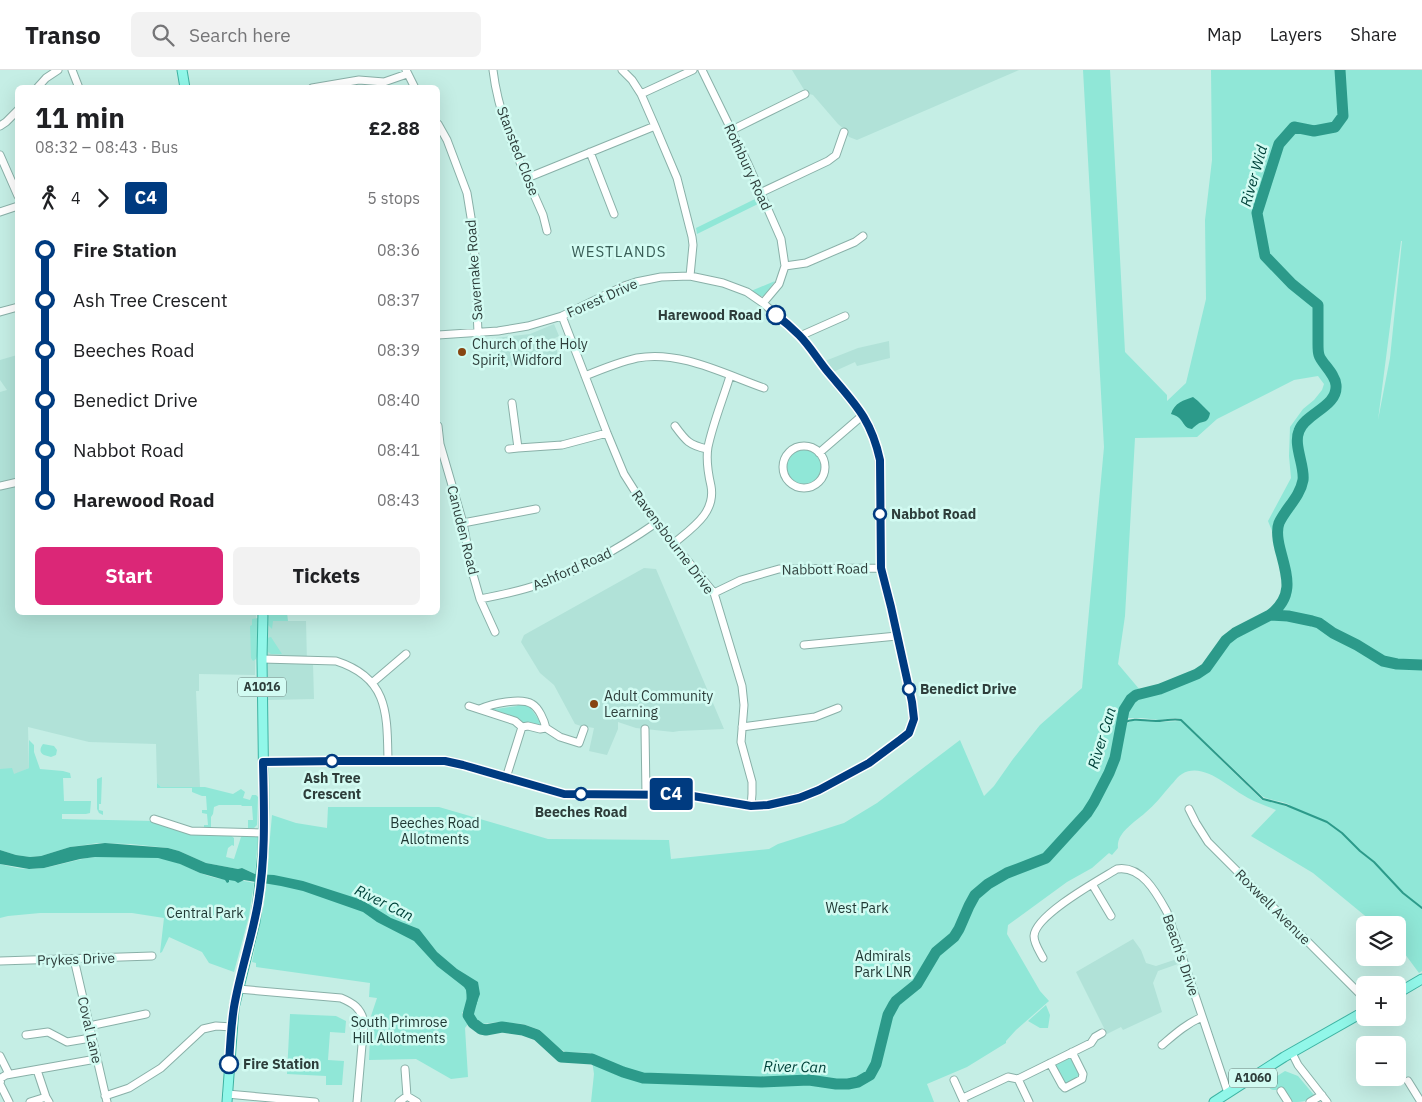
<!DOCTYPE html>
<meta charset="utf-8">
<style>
:root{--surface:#fff;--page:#f2f2f2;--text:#202124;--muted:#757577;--line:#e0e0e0;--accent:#db2777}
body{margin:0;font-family:"IBM Plex Sans",sans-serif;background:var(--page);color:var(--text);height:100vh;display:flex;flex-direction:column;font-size:19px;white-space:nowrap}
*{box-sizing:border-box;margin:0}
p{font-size:16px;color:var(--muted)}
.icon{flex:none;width:28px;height:28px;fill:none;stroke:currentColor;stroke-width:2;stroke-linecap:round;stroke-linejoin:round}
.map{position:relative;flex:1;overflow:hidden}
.drawer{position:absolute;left:15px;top:15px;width:425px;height:530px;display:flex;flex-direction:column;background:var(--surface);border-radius:8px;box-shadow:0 5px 20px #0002}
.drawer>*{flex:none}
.badge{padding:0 10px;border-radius:4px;font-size:18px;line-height:32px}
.tools{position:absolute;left:1356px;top:846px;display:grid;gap:10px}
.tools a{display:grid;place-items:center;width:50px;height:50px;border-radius:8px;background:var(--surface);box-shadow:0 5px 20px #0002;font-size:25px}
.map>.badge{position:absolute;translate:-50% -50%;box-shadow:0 0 0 2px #fff}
.legs{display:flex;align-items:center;gap:8px;height:55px;padding:0 20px;font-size:16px}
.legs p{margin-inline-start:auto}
.summary{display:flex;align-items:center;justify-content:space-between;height:85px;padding:0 20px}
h1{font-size:28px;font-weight:700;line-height:38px}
.action{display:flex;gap:10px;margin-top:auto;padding:10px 20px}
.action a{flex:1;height:58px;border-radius:8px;background:var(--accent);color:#fff;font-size:20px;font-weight:700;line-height:58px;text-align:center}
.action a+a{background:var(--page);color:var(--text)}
ul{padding:0 20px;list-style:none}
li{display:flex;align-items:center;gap:18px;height:50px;font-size:19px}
li i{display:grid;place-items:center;width:8px;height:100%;margin:0 6px;background:currentColor}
li i::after{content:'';width:12px;height:12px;margin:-6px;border:4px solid;border-radius:50%;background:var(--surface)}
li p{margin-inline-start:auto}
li:first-child i{background:linear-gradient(#0000 50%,currentColor 0)}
li:last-child i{background:linear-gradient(currentColor 50%,#0000 0)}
header{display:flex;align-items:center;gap:30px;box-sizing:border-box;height:70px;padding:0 25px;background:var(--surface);border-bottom:1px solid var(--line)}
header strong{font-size:24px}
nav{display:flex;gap:28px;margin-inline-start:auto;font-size:18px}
.search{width:350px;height:45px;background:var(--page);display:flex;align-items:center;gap:12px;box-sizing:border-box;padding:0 18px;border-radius:8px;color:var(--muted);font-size:19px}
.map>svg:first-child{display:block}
.built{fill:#b1e2d8}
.green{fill:#90e7d7;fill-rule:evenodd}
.water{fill:#2c9a8a}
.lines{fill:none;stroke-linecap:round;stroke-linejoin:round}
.stream{stroke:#2c9a8a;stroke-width:2}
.river{stroke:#2c9a8a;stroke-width:11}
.minor-casing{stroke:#89b0a8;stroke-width:9}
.major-casing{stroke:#3eb3a3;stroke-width:11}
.minor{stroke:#fff;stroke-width:7}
.major{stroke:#91f7e9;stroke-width:9}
.line-1-casing{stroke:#fff;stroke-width:11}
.line-1{stroke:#003b80;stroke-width:8}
.stop-1-dot{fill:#fff;stroke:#003b80;stroke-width:2.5}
.poi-dot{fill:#874511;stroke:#d2fbf2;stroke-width:2}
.labels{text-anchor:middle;stroke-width:5;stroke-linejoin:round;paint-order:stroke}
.shield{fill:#d2fbf2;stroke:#5f7772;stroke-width:1}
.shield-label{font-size:12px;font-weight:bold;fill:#2e3e3b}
.street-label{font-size:14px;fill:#2e3e3b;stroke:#d2fbf2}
.stop-label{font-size:14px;font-weight:bold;fill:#2e3e3b;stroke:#d2fbf2;text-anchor:start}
.poi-label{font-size:14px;fill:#2e3e3b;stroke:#d2fbf2;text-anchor:start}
.park-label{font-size:14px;fill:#213935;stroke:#d2fbf2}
.water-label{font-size:15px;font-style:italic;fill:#00423a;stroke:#d2fbf2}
.neighbourhood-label{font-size:15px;letter-spacing:1px;fill:#395e57;stroke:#d2fbf2}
</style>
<header>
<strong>Transo</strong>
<div class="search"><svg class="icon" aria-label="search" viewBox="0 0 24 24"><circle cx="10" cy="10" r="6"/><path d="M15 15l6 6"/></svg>Search here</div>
<nav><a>Map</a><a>Layers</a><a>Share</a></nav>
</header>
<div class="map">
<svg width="1422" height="1032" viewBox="0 0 1422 1032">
<rect width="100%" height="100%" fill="#c5eee5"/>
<path class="built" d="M792,0H1019L857,70L849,67L845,60L838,54L813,25L806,23Z
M554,254L559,266L553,269L558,284L539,294L501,296L496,268L530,264Z
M889,271L890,288L857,296L855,292L833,302L825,291L858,278Z
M17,285L18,542L256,543L255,605L199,604V621H196L200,717H161L157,713L156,674L89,672L28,657L29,698L0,711V322L7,320L0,310V290Z
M644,498L656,499L724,659L679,661L673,662L636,658L618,652V659L607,685L589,681L594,658L581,656L575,654L554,615L540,603L521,572L524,565Z
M268,551H306L307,592L313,593L314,629L268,630L267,580Z
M1133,869L1141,880L1146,893L1156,896L1177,889L1178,894L1158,901L1153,913L1162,942L1123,960L1121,957L1107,964L1076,902Z"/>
<path class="green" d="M1083,0H1110L1125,282L1167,325V331L1186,313L1206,229L1205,150L1212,90L1211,0H1422V901L1419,903L1399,876L1402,871L1398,861V855L1375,854L1313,803L1251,766L1276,740C1267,736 1257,733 1248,728C1230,719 1204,691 1182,704C1178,706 1175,711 1171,715C1163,724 1155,735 1145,743C1135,752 1116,763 1118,778L1112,785L1109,783L1092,798L1067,812L1008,855L1007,864L1040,921L1049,931L1016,960L1006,971V973L967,997L927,1014L934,1032H591L594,1004L591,983L566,982L554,976L540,960L523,954L498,952L482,954L474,947L462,942V945L468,954L465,958L468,1007L451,1009L416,989L369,990L371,946L377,928L369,927L370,913L256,897V893L252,892L264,834L272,745L296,753L327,758L328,737H439L548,769L669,770L671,789L769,779L778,774L844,753L877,733L960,670L984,726L994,716L1013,689L1040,655L1082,618L1104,377ZM1402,171L1390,288L1378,350L1401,171ZM1318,306L1324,314L1322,320L1314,330L1303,339L1290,357L1289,386L1291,408L1268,451L1276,471L1286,510L1285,517L1276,536L1269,541L1231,561L1214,579L1205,593L1192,603L1161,615L1140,620L1118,594L1125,546L1135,368L1197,367L1217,349L1294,310ZM1140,620L1143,627C1132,631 1127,637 1126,648H1142L1159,650L1174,648L1181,649L1262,726C1270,731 1281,730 1290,735L1287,737L1280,734L1262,730L1181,651L1157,652L1133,650L1126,654L1120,653C1121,638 1124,624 1140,620Z
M755,129L758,134L697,164L696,158Z
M775,211L764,226H760L751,221Z
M786 397a18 18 0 1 1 36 0a18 18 0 1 1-36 0Z
M270,543H287L288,551H273L272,559L268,555V546Z
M258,548L257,586L256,589L253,591L251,588L250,556L252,555V549Z
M271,567L282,584H271L268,582L267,568Z
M519,633L533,637L532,640L539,650H541V655C525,659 505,646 491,640L493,636L496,639L517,636Z
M29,670L34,675V682L40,699L63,701L70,703L71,708H63L64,731H91L90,743L86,744H62V749L154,751L230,765L234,768V776L232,775L228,778L226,787L234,789L241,767L243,765L257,766L258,767L255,804L242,798L238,799L206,793L179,781L168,778L131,774L97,773L85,775L70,777L41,786L30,787L16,785L0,780V699L12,698L14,704L29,698Z
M43,674L54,676L57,680L56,685L51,687L44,685C39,682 40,678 43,674Z
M102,707L101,734H99V740L103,741V745L99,743L97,739V709Z
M157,713L161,717H205L233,724L241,719L245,722L243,728L250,730L252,725H256L258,727L257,755L254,758H248V750H253L252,736H242L241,735H219L214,737L213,744L211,747V758H204V755H208L207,744L202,743V740H207L206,726H202L192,722V718H157Z
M95,787C119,787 145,784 169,790C184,794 197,803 212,807C226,811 240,809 254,813L249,846L234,902L209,893L202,882L169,867L162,882L160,883L164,848L132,843H40L8,846L0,848V794C9,796 18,799 28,799C49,800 73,789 95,787Z
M1046,935L1050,945L1048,958H1040L1028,951Z
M290,944L336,946L346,951L345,963L330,962L328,990L344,991L342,1015H326V1006L287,1004Z
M1070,986L1081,1007L1065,1015L1055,993Z
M1285,1001L1298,1006L1314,1025C1309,1032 1299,1032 1290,1032L1282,1019C1272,1021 1271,1021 1266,1013Z"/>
<path class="water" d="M1193,327L1198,331L1210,343C1208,354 1204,350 1198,354C1196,355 1194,357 1192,359C1185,358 1185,355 1181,350C1179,347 1175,345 1171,344C1174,333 1184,330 1193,327Z
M105,773L168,778L179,781L206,793L238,799L242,798L255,804L274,805L303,811L362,830L391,848L419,859L437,882L457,899L478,912L480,924L476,935L467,930L466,920L464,917L437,896L414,871L377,852L363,842L303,821L281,816L244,810L238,813L235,811L229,810V812L227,813L225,810L200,803L180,794L158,788L95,787L80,789L44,798L29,799L0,794V780L16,785L30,787L41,786L70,777Z"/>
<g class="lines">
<path class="stream" d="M1123,653C1136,647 1142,651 1156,651C1164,651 1173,648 1181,650L1263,729L1286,735L1327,752L1342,763L1360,781L1374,792L1403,823L1422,838"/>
<path class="river" d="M1270,545C1295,526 1287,506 1280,479C1278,471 1276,461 1279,453C1286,438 1300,427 1303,410C1305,396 1293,375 1299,361C1305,343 1338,337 1336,315C1335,303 1321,293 1319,285C1318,282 1318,277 1318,274C1318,261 1318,248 1318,235L1292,214L1265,186L1257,143L1279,74L1294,57L1314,61L1335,57L1343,46L1340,0
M473,920L472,930L468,945L473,953L481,959L486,960L502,957L523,960L537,965L561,987L592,989L623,1002L643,1008L761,1012L809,1010L836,1014H848L858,1012L870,1005L876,994L888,945L894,934L896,931L917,914L936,882L954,867L959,859L969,836L975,825L988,814L1007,803L1046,788L1087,743L1094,732L1109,703L1115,688L1124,640L1131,629L1136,625L1160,619L1197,604L1206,598L1226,570L1235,563L1270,545L1288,546L1312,551L1319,553L1333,563L1357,575L1383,591L1397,594L1422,595"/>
<g class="minor-casing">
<path id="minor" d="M72,0L79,18
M406,0L415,18
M493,0C499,51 523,99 543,145L547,161
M622,0L632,10L641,24L655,56L677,108L692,167L693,175L690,206
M702,0L748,94L781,169L785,196L779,214L763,233
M37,18L46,8L58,0
M312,18L359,10L384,12L407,4
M641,24L693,0
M438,54L447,70L467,123L474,166L478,263
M0,56L6,52L18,40
M732,60L805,24
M590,82L614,144
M0,85L18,126
M527,108L655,56
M760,123L828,91L836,85L844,62
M0,142L18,136
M785,196L806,193L855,172L863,166
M0,242L18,237
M562,246L607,363L624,404L648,442L714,523L742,616L744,635L741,672L752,712V724L751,736
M800,266L845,246
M585,306C602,299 619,292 637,288C680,280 724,304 764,318
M512,333L518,378L562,375L607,363
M438,356L440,374L463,453L472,501L480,529L495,562
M675,356C686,371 689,375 707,379
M783 397a21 21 0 1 1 42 0a21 21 0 1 1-42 0Z
M509,379L518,378
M819,383L863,345
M0,416L18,412
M463,453L536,439
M673,474C692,458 716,443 711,416C708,403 706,389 708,377C713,353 723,329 730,306
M714,523L741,510L779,499L881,498
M480,529C501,525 521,521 540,514C582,500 620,478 656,453
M804,575L897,566
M262,589L336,591C389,608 387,644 388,691
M372,613L406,584
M469,636L515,651L522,657L528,656L540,659L546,658L560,667L579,673L584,659
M480,639C491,634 521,627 532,634C539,638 544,650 546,658
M742,657L815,647L838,638
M645,659L646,725
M263,692L323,691H445L463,695L564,724L687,725L741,735H768L799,727L819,720L869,693L909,663L913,649L912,632L891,537L881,498L879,390L874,367L870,357L857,336L826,300L800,266L763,233L747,222L723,213L690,206L661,207L636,212L624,216L562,246L528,256L498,261L438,265
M506,708L522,657
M1189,739L1196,753L1208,772L1365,929
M154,749L191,761L264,763
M1092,814L1111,846
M1043,888C1040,882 1034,874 1034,866C1035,845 1099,810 1117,799C1142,795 1157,824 1167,842L1228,1023
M74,889L107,1032
M0,891L152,886
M238,919L341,928C353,933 361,938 364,952L357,1032
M89,956L146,944
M26,965L48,962L67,972L91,968
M1162,975C1175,964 1186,954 1202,947
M1292,983L1298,995L1327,1032
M0,986L9,1004
M1050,993L1062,1015L1065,1018L1082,1009L1083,1004L1072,982
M405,999L407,1026
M37,1000L46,1027L49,1032
M1018,1009L1091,973L1095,967L1102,963
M954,1010L964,1032
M1408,1011L1421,1032
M1281,1021L1288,1032
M227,1024L315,1032
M105,1026L129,1018L161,998L203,959L216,956L232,957
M963,1028L1008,1007L1018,1009L1029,1032
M9,1032L0,1014L1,1008L6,1005L96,989
M30,1032L46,1027
M399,1032L407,1026L417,1032
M1310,1032L1322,1025"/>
</g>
<g class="major-casing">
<path id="major" d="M182,0L185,18
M1398,923L1422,909
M227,1032L234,938L255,852L258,831L263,782L264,737L262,589L263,542
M1214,1032L1284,987L1365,941"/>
</g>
<use href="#minor" class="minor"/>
<use href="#major" class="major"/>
</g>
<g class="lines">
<g class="line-1-casing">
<path id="line-1" d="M229,994C230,975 231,956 234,937C240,902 252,868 258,833C266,787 264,739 263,692L339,691H445L463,695L564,724L687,725L751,736L768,735L799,728L819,720L869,693L900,670L909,663L914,649L912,632L891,537L881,498L880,390C871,348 854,333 828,302C818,290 810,276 799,265C792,258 784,251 776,245"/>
</g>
<use href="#line-1" class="line-1"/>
</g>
<g class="stop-1-dot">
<circle cx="776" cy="245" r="9"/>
<circle cx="880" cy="444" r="6"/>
<circle cx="909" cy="619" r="6"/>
<circle cx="332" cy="691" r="6"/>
<circle cx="581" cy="724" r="6"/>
<circle cx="229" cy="994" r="9"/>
</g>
<g class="poi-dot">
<circle cx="462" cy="282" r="5"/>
<circle cx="594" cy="634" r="5"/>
</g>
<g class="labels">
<g class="shield">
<rect x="238" y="607.5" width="48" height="19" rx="4"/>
<rect x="1229" y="998.5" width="48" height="19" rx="4"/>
</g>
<g class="shield-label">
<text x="262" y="621">A1016</text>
<text x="1253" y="1012">A1060</text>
</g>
<g class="street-label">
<text transform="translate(518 81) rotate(69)" y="5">Stansted Close</text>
<text transform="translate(748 97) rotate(65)" y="5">Rothbury Road</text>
<text transform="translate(474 200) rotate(-94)" y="5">Savernake Road</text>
<text transform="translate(602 228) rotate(-24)" y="5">Forest Drive</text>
<text transform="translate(463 460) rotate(76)" y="5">Canuden Road</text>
<text transform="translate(673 472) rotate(53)" y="5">Ravensbourne Drive</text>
<text transform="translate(572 499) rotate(-24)" y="5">Ashford Road</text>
<text transform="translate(825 499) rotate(-1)" y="5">Nabbott Road</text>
<text transform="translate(1273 837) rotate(45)" y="5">Roxwell Avenue</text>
<text transform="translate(1181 885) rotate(71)" y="5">Beach's Drive</text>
<text transform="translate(76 889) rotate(-2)" y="5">Prykes Drive</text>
<text transform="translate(90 960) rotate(77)" y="5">Coval Lane</text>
</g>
<g class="stop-label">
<text x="762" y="250" text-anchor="end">Harewood Road</text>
<text x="891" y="449">Nabbot Road</text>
<text x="920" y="624">Benedict Drive</text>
<text x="332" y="713" text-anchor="middle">Ash Tree<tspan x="332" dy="16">Crescent</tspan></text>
<text x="581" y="747" text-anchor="middle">Beeches Road</text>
<text x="243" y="999">Fire Station</text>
</g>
<g class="poi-label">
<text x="472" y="279">Church of the Holy<tspan x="472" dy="16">Spirit, Widford</tspan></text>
<text x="604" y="631">Adult Community<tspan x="604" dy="16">Learning</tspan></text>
</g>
<g class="park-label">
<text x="435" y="758">Beeches Road<tspan x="435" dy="16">Allotments</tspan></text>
<text x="857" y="843">West Park</text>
<text x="205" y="848">Central Park</text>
<text x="883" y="891">Admirals<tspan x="883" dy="16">Park LNR</tspan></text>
<text x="399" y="957">South Primrose<tspan x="399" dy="16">Hill Allotments</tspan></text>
</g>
<g class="water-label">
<text transform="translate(1254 106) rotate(-74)" y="5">River Wid</text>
<text transform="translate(1102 668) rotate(-73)" y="5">River Can</text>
<text transform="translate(384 833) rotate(26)" y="5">River Can</text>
<text transform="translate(795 997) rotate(1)" y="5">River Can</text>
</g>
<g class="neighbourhood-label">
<text x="619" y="187">WESTLANDS</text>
</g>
</g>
</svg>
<div class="tools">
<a><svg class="icon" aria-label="layers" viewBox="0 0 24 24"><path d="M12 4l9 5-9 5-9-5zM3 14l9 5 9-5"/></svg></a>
<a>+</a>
<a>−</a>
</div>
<b class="badge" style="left:671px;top:724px;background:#003b80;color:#fff">C4</b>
<section class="drawer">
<div class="summary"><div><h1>11 min</h1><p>08:32 – 08:43 · Bus</p></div><b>£2.88</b></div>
<div class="legs"><svg class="icon" aria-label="walk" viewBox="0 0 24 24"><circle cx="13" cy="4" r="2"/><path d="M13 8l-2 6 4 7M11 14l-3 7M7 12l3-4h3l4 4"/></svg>4<svg class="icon" aria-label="forward" viewBox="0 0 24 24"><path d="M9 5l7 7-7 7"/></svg><b class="badge" style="background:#003b80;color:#fff">C4</b><p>5 stops</p></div>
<ul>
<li><i style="color:#003b80"></i><b>Fire Station</b><p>08:36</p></li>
<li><i style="color:#003b80"></i><span>Ash Tree Crescent</span><p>08:37</p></li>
<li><i style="color:#003b80"></i><span>Beeches Road</span><p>08:39</p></li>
<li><i style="color:#003b80"></i><span>Benedict Drive</span><p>08:40</p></li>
<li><i style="color:#003b80"></i><span>Nabbot Road</span><p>08:41</p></li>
<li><i style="color:#003b80"></i><b>Harewood Road</b><p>08:43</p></li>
</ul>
<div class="action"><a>Start</a><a>Tickets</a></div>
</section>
</div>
